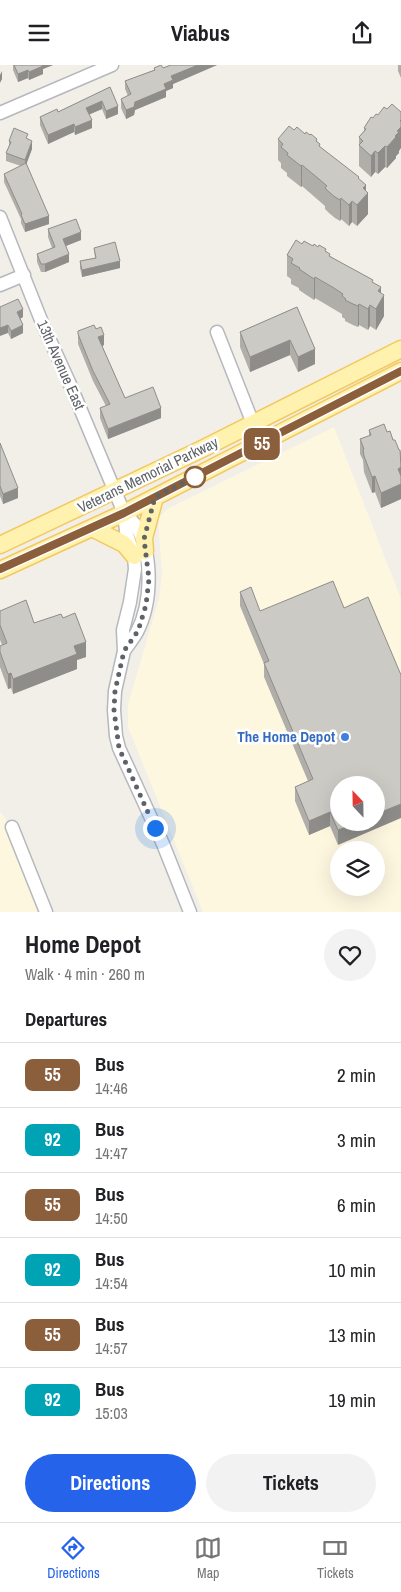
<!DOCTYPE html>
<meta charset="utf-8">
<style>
:root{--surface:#fff;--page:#f2f2f2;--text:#202124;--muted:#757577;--line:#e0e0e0;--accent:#2563eb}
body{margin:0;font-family:"Archivo Narrow",sans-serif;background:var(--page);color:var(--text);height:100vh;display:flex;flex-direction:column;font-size:19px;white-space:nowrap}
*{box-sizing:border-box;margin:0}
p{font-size:16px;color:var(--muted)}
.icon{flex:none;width:28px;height:28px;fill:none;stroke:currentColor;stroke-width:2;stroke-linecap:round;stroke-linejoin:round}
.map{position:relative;height:847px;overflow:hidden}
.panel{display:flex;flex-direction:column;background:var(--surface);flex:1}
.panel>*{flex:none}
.badge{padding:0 10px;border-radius:8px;font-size:18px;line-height:32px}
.needle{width:32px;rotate:338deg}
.controls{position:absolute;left:330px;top:711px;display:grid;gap:10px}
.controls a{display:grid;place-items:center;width:55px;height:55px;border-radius:50%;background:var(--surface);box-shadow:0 5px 20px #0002;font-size:25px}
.you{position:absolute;width:25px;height:25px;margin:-12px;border:4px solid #fff;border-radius:50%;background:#1a73e8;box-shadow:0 0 0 8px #1a73e833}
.map>.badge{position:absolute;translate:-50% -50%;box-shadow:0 0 0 2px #fff}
h2{padding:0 25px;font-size:19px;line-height:45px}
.round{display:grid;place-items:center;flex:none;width:52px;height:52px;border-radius:26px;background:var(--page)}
.overview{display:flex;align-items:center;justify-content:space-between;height:85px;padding:0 25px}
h1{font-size:24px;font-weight:700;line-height:38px}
.primary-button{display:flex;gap:10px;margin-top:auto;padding:10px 25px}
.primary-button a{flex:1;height:58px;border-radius:30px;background:var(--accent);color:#fff;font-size:20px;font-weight:700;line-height:58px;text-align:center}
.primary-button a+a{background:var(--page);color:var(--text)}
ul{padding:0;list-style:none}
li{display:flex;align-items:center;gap:15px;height:65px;padding:0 25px;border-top:1px solid var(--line)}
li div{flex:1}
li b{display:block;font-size:19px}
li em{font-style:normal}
li .badge{min-width:55px;font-weight:700;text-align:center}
header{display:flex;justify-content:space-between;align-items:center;height:65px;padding:0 25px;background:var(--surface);font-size:22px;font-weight:700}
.tabs{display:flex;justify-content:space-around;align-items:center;height:70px;border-top:1px solid var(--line);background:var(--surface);font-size:14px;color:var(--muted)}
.tabs a{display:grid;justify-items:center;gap:2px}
.tabs .selected{color:var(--accent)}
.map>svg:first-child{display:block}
.commercial{fill:#fef7e0;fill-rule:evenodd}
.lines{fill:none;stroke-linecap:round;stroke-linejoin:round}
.minor-casing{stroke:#b5b8bc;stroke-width:15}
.major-casing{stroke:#f2c960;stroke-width:19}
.minor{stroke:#fff;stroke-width:12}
.major{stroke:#fff2af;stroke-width:16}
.wall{fill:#afaea9}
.shaded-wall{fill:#8f8d8a}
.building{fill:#cccac5;stroke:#8f8d8a}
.line-casing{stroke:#fff;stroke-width:11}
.line{stroke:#8b5e3c;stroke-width:8}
.walk{stroke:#5f6368;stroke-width:5;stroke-dasharray:0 9}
.stop-dot{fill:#fff;stroke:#8b5e3c;stroke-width:2.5}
.shop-dot{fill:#3f7fe0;stroke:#fff;stroke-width:2}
.labels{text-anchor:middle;stroke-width:5;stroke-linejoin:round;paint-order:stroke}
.street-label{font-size:15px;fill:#5f6368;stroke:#fff}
.shop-label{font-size:15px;font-weight:bold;fill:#366cbe;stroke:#fff;text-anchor:end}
</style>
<header><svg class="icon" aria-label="menu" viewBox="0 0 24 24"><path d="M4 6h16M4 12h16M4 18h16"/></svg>Viabus<svg class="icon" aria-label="share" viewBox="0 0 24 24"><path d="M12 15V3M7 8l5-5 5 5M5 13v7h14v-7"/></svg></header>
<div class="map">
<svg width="401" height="847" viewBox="0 0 401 847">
<rect width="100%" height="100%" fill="#f1efe8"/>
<path class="commercial" d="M334,362L401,534V847H203L128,662V639L159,534L162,509L158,454L167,444ZM339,720H376V758H339ZM339,785H376V822H339Z
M0,747L12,762L48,847H0Z"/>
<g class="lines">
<g class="minor-casing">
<path id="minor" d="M0,48L112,0
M0,152L43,260L69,317L124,448L126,466L134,491L135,504L130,537L123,565L124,586L115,626L114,645L116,671L119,683L163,779L190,847
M0,220L24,210
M217,267L261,379
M124,586C128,580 133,574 137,567C152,538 153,491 137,462C134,457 128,452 124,448
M12,762L46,847"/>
</g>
<g class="major-casing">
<path id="major" d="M92,463L124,479L134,491
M0,480L202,384L401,284
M145,486L144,473L155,432
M0,505L124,448L401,306"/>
</g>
<use href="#minor" class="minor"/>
<use href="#major" class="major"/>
</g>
<path class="wall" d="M13,0H53L43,4V9L29,15L28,13L18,17L13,5Z
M171,0H217L173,19V23L166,26V32L135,45L134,50L126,54L121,43V34L128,31L125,24V16L154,5V3H163Z
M398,0H401V13L398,6Z
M110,22L118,49L106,54L102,44L89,49L92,63L75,70L74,67L48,79L40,60V52L58,47Z
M364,63L399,86V88L396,91V93L387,103L385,102L378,109L375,107L371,112L359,101V72L364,66Z
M294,65L305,69L317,76L320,82L359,114L366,126L368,149L357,161L352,157L349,161L341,154L340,156L335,153L329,148L325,144V141L302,121L301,122L287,111V108L281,103V98L278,95V74Z
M28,74L32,84L26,98L49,159L25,167L21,158V154L4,117V109L21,101L6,96V88L9,81V76Z
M48,164L81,175L66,181L69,197L45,207H41L37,197V189L52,183L48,172Z
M302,179L313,181L326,186L330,191L373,218L381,228L384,251L376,265L370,261L368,265L359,260L358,262L353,260L345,256V254L342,252V249L315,233L314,235L299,225V223L291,219V214L287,211V190Z
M94,183L120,203L82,212L80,203V196L95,193Z
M0,242L23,252L20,254L23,268L11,274L8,268Z
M297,242L315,299L298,307L290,290L250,307L240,282V267Z
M78,269L104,280L102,281L125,333L161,353L108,374L100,353V343L106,341L93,316L78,279Z
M369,365L387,367L393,375L399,385L401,387V434L381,443L375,427L372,428L364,407L363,395L360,389V374L369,371Z
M0,378L18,433L3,439L0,431Z
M240,527L260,546L344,543L338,780L330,761L309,770L295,736V722L308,716L264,612V599L240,541Z
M0,546L34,558L63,553L86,592L77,595V604L13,629L11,623L8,624L0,602V581L2,580L0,575Z"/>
<path class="shaded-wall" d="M41,0H53L43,4V9L29,15V7Z
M198,0H217L173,19V23L166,26V32L135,45L134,50L126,54V45L135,37L164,19L171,11Z
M28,5V13L18,17V9Z
M2,6V14L0,18V10Z
M102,36V44L86,51V43Z
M118,41V49L106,54V46Z
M92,55V63L75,70V62Z
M401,55V83L399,86V88L396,91V93L387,103V82L395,71Z
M74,59V67L48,79V70Z
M32,76V84L25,103V95Z
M385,81V102L378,109V88Z
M375,86V107L371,112V91Z
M302,100V121L301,122V101Z
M366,120V130L368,128V149L357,161V140L363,123Z
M341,133V154L340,156V135Z
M352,136V157L349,161V140Z
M49,151V159L25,167V159Z
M81,167V175L63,182V174Z
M69,189V197L45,207V199Z
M120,196V203L82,212V205Z
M315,212V233L314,235V214Z
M381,222V235L384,230V251L376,265V244L378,226Z
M359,239V260L358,262V241Z
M370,240V261L368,265V244Z
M23,244V252L17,255V247Z
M8,260V268L0,271V263Z
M23,260V268L11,274V266Z
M104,270V280L98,283V272Z
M290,275V290L250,307V292Z
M315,284V299L298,307V292Z
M161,343V353L108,374V364Z
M401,402V417L398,404Z
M375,411V427L372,428V412Z
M401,419V434L381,443V428Z
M18,423V433L3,439V429Z
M86,577V592L77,595V604L13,629V614L74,581Z
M11,608V623L8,624V609Z
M401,739V753L338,780V765L357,758H376V749Z
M330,747V761L309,770V756Z"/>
<path class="building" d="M14,0H42L43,1L29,7L28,5L18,9Z
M161,0L163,3L171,0H198L171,11L173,15L164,19L166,24L135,37L134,42L126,45L121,34L131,29L125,16L155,5L154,3Z
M110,22L118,41L106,46L102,36L86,43L92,55L75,62L74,59L48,70L40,52L57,44L58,47Z
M392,39L401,47V55L400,56H401V62L397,66L399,67L395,71L396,72L387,82L385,81L378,88L375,86L371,91L359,80L363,76L359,72L366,64L364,63L371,52L373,53L376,49L378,50L384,42L387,44Z
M289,61L294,65L297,62L305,69L306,67L310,70L311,69L317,74L316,76L320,79L319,81L359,112L358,113L366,120L363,123L368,128L357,140L352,136L349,140L341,133L340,135L335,132L329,127L325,123L327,121L319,114L302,100L301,101L287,90L288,88L281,82L283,79L278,74Z
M14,63L28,69L26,73L32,76L25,95L6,88L11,77L9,76Z
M26,98L49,151L25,159L21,150L22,149L4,109Z
M76,154L81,167L63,174L69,189L45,199H41L37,189L55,182L48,164Z
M296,175L302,179L304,176L313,181L314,179L318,182L319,180L326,184L325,186L330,189L329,191L373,215L372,217L381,222L378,226L384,230L376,244L370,240L368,244L359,239L358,241L353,239L345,235L346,234L342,231L343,229L334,223L315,212L314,214L299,204L300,203L291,198L293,194L287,190Z
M115,177L120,196L82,205L80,196L96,193L94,183Z
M18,234L23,244L17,247L23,260L11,266L8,260L0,263V242Z
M297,242L315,284L298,292L290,275L250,292L240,267Z
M94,260L96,264L101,262L104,270L98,272L125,333L153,322L161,343L108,364L100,343L110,339L93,306L78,269V266Z
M384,359L387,367L390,366L393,375H395L399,385H400L401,402L398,404L401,411V419L381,428L375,411L372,412L364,391L363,385L364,384L360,374L371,370L369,365Z
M0,378L18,423L3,429L0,421Z
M333,516L344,543L368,532L401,610V739L376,749V720H339V758H357L338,765L330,747L309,756L295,722L313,714L264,598L269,596L240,527L251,522L260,546Z
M26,535L34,558L61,549L63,553L75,548L86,577L74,581L77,589L13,614L11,608L8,609L0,587V581L7,578L0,560V546Z"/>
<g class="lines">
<g class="line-casing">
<path id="line" d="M0,504L124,448L401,306"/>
</g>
<use href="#line" class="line"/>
<path class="walk" d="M155,763L119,683L114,645L115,626L124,586L138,566L146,540L149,514L144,474L155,432L195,412"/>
</g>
<circle class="stop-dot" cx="195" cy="412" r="10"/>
<circle class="shop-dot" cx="345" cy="672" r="5"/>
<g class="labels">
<g class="street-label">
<text transform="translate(61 300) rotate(66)" y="5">13th Avenue East</text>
<text transform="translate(148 410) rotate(-26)" y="5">Veterans Memorial Parkway</text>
</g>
<g class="shop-label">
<text x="335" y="677">The Home Depot</text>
</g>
</g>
</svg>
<div class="controls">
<a><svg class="needle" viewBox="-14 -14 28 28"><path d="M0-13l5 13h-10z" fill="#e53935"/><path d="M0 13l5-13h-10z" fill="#757577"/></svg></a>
<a><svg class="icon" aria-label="layers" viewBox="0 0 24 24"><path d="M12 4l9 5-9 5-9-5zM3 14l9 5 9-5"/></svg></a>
</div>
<div class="you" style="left:155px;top:763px"></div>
<b class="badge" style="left:262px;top:379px;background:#8b5e3c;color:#fff">55</b>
</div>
<section class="panel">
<div class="overview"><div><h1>Home Depot</h1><p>Walk · 4 min · 260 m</p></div><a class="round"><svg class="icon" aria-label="heart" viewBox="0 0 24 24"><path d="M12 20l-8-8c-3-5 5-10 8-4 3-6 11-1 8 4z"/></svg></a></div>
<h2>Departures</h2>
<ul>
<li><span class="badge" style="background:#8b5e3c;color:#fff">55</span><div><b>Bus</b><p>14:46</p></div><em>2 min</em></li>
<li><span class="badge" style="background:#00a3b4;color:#fff">92</span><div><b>Bus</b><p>14:47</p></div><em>3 min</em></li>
<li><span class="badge" style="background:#8b5e3c;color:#fff">55</span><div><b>Bus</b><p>14:50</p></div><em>6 min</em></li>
<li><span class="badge" style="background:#00a3b4;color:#fff">92</span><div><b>Bus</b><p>14:54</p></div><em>10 min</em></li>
<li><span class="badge" style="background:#8b5e3c;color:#fff">55</span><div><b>Bus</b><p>14:57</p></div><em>13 min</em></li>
<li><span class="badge" style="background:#00a3b4;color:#fff">92</span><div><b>Bus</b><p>15:03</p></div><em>19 min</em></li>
</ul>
<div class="primary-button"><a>Directions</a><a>Tickets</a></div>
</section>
<nav class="tabs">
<a class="selected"><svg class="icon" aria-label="directions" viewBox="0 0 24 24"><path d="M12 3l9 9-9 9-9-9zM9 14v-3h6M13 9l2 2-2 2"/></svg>Directions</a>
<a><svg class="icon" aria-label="map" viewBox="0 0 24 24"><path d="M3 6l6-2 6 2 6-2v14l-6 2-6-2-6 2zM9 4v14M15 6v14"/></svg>Map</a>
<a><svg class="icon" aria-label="tickets" viewBox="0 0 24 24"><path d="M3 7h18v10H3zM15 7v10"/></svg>Tickets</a>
</nav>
